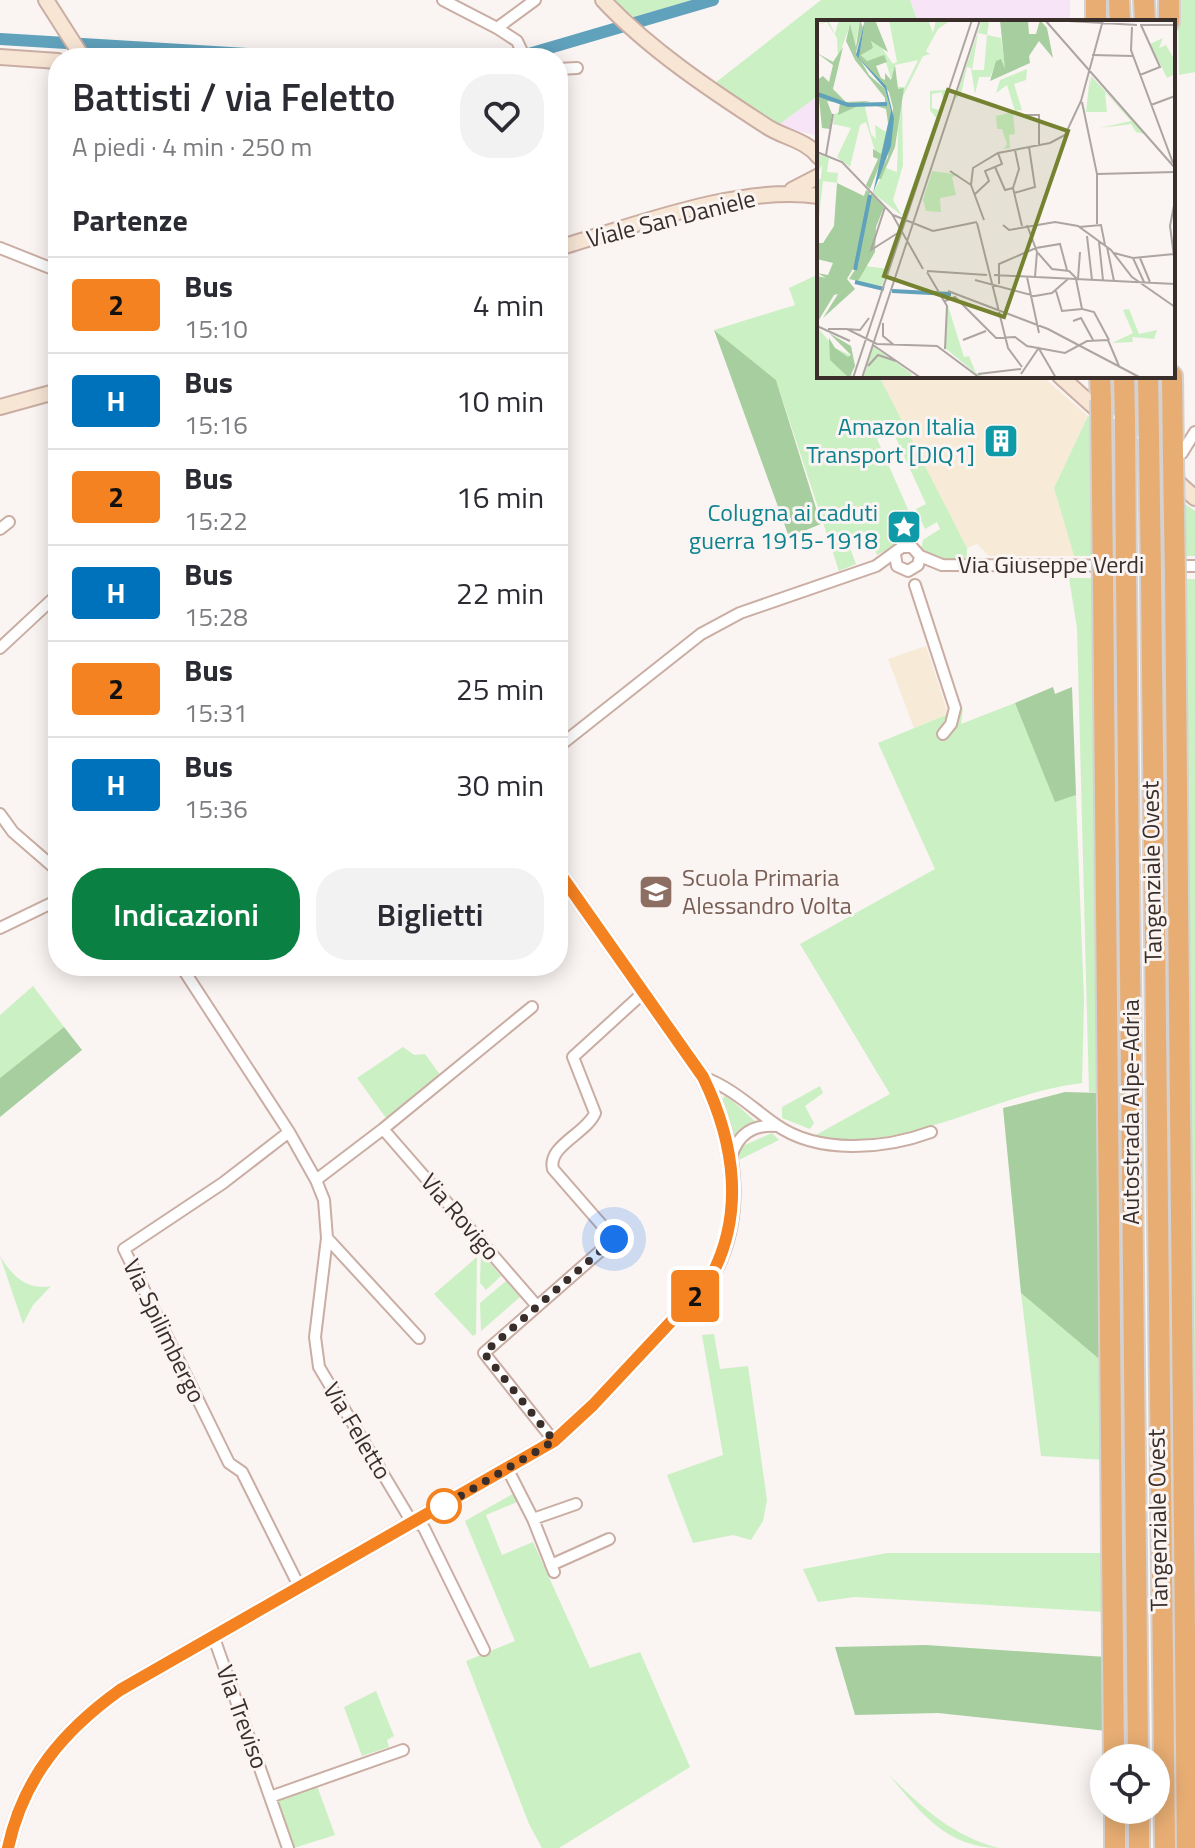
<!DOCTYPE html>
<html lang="it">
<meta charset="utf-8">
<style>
:root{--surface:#fff;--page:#f2f2f3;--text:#2b2b33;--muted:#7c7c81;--line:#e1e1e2;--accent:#0b8043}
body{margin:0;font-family:"Titillium Web",sans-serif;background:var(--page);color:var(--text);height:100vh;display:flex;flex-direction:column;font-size:30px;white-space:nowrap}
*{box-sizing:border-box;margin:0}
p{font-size:26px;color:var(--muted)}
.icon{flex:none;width:44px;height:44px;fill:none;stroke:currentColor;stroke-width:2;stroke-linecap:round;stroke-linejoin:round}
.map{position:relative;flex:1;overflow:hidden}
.drawer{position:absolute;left:48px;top:48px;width:520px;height:928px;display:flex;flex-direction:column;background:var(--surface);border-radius:32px;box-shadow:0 4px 20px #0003}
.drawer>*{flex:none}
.badge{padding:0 16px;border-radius:6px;font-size:28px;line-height:52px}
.buttons{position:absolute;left:1090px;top:1744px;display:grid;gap:16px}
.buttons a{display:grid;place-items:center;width:80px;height:80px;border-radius:50%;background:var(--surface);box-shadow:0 4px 20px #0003;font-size:40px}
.you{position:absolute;width:40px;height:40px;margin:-20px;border:6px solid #fff;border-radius:50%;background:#1a73e8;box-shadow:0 0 0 12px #1a73e833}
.map>.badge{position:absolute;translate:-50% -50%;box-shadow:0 0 0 4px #fff}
h2{padding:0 24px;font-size:30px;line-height:72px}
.round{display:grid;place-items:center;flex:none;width:84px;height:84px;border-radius:32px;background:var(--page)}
.head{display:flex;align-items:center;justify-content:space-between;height:136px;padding:0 24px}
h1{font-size:38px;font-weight:600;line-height:60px}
.primary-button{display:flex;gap:16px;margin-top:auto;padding:16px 24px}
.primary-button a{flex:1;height:92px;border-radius:32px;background:var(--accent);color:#fff;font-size:32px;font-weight:600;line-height:92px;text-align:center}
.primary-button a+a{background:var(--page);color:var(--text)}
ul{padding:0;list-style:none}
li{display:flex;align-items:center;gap:24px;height:96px;padding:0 24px;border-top:2px solid var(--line)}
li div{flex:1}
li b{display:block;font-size:30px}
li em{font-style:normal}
li .badge{min-width:88px;font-weight:700;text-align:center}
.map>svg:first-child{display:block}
.commercial{fill:#f7ead6}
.industrial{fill:#f7e5f7}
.green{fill:#cbf0c3}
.forest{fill:#a7ce9e}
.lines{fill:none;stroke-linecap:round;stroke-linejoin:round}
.canal{stroke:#60a1bc;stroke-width:12}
.street-casing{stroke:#caada3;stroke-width:14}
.secondary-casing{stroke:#caada3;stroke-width:18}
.highway-casing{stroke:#d4d1d0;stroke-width:24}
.street{stroke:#fff;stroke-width:10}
.secondary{stroke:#f8e6d5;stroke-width:14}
.highway{stroke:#e7ad73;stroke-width:20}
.highway-bridge-casing{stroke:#d4d1d0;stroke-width:24;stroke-linecap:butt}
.highway-bridge{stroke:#e7ad73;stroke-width:20}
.line-casing{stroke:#fff;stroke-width:18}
.line{stroke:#f58220;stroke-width:12}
.walk{stroke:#3a2e2a;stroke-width:8;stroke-dasharray:0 14.4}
.stop-dot{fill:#fff;stroke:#f58220;stroke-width:4}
.labels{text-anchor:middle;stroke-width:6;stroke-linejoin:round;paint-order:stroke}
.street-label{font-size:24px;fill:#3a2e2a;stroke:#faf4f2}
.culture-label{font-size:24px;fill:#0d838f;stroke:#faf4f2;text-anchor:end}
.education-label{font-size:24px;fill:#785e54;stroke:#faf4f2;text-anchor:start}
.inset-river{fill:none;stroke:#60a1bc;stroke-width:4}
.inset-road{fill:none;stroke:#ada5a2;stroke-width:2}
.view{fill:#75822f;fill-opacity:0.15;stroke:#75822f;stroke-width:4}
.inset-edge{fill:none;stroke:#3a2e2a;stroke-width:4}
</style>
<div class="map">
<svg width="1195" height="1848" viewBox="0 0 1195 1848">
<rect width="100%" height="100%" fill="#faf4f2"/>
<path class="commercial" d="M879,376H1042L1088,416L1054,488L1074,556H989L977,544L967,548Z
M926,646L948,714L914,728L888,659Z"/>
<path class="industrial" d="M910,0H1070V22H918Z
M819,95V136L777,126Z"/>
<path class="green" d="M613,0H692L633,17Z
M821,0H910L918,22H819V95L777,126L715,83Z
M1178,0H1195V72L1179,75Z
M819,274V376H879L967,548V561L944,562L921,550L923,540L940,529L937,522L925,529L916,509L926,504L893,432L877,439L918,532L877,555L867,531L847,540L856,564L839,571L776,380L714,330L795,305L789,288Z
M1088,416L1094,421V556H1074L1054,488Z
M1184,503L1195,511V556H1184Z
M1069,578H1095L1102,1093L1089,1092L1077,628Z
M1184,579H1195V1500L1191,1484Z
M1015,703L1055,801L1076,795L1084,1001L1082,1083C991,1094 906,1155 814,1136L890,1094L800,944L935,869L878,743L963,708L961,724Z
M33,986L64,1027L0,1078V1015Z
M403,1047L414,1055L425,1054L441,1076L386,1118L357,1078Z
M820,1086L823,1093L805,1106L814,1123L810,1129L782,1118V1107Z
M726,1095L756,1122L734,1135L722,1099Z
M772,1133L779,1140L739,1160L738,1148Z
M481,1253L501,1276L486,1290L480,1283Z
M0,1256C11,1275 27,1291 51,1286L33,1305L23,1324Z
M477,1257L476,1334L473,1336L434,1294Z
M506,1281L520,1297L481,1331L480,1303Z
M1021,1293L1105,1364L1106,1460L1041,1456Z
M714,1334L720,1369L748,1366L767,1500L763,1521L751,1540L733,1535L693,1543L667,1475L723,1455L702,1335Z
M516,1492L517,1502L486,1515L502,1555L533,1542L590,1668L640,1652L690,1767L559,1848H542L529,1824L466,1661L515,1641L465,1521Z
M887,1553H1105V1612L855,1597L818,1602L803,1569Z
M376,1691L394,1736L387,1740L389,1747L362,1756L344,1707Z
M889,1775C923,1808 952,1836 999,1848C947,1848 920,1812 889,1775Z
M317,1786L335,1835L294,1848L277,1801Z"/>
<path class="forest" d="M714,330L776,380L821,524L789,537Z
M1053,687L1055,694L1072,687L1076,795L1055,802L1015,703Z
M64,1027L82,1050L0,1117V1078Z
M1065,1092L1102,1093L1105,1364L1021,1293L1003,1108Z
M926,1645L1106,1657V1731L938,1713L855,1715L835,1647Z"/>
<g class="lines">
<path class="canal" d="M0,39L314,58
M515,58L713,0"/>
<g class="street-casing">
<path id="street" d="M443,0L497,28L535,0
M497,28L517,41L525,58
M558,69L577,68
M0,248L58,271
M1182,453L1195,432
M0,529L9,522
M895,555L897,566L908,571L918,565L920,556
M915,585L955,708L951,724L943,734
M0,648L58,594
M558,747L701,634L740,613L876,566L902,547H912L920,556L942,565L1195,566
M0,814L13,832L58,871
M0,928L58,900
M181,966L289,1132L316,1180L324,1200L327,1238L315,1337L319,1367L413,1524
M703,1077C732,1088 750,1106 775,1124C818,1155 885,1149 931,1132
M383,1129L532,1007
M289,1132L223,1183L124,1249L229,1463L242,1472L300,1588
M731,1157C738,1134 753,1124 777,1126
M316,1180L383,1129L537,1306
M327,1238L419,1338
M554,1441L484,1353L614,1239L553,1169C547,1146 587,1133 595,1113L573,1057L642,994
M508,1470L533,1519L554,1572
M533,1519L576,1504
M417,1521L424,1528L484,1650
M551,1565L609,1539
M214,1638L288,1848
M270,1797L403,1750"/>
</g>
<g class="secondary-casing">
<path id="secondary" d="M46,0L83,58
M603,0C649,49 709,89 766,126C784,138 805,139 819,157
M0,57L58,61
M792,190L819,176
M558,248C634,226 741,184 819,196
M1060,376L1195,498
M0,407L58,391
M8,1848C23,1778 63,1731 120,1690L554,1441L593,1405L708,1282C747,1217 735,1143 703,1077L558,871"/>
</g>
<g class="highway-casing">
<path id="highway" d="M1096,0V22
M1119,0L1120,22
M1144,0L1145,22
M1169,22V0
M1100,376L1101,400
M1124,376L1125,419
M1148,376L1149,438
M1172,376L1173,458
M1151,576L1165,1848
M1175,576L1187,1848
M1126,577L1138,1758
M1103,579L1114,1758
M1115,1810V1848
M1139,1810V1848"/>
</g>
<use href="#street" class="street"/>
<use href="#secondary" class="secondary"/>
<use href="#highway" class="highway"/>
<g class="highway-bridge-casing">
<path id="highway-bridge" d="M1101,400L1103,579
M1125,419L1126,577
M1149,438L1151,576
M1173,458L1175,576"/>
</g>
<use href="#highway-bridge" class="highway-bridge"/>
</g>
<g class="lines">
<g class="line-casing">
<path id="line" d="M8,1848C23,1778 63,1731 120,1690L554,1441L593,1405L708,1282C746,1216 735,1143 703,1077L558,871"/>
</g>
<use href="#line" class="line"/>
<path class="walk" d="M444,1506L440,1508L554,1441L484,1353L614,1239"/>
</g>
<defs>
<g id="building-square" transform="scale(1.8)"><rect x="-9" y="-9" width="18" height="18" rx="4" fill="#0f9aa8" stroke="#faf4f2"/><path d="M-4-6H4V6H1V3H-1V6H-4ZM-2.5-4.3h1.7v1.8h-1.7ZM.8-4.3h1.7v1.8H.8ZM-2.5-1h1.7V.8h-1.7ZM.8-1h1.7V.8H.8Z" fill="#fff"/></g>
<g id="sight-square" transform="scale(1.8)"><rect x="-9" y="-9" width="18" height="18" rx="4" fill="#0f9aa8" stroke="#faf4f2"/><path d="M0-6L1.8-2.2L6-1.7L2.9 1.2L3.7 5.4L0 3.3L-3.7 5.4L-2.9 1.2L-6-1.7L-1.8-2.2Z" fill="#fff"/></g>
<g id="school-square" transform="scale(1.8)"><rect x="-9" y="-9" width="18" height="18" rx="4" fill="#8d6e63" stroke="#faf4f2"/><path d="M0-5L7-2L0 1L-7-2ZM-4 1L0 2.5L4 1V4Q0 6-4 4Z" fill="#fff"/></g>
</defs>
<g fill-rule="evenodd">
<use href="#building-square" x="1001" y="441"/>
<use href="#sight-square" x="904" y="527"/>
<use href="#school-square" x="656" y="892"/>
</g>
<circle class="stop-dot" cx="444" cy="1506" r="16"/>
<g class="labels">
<g class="street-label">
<text transform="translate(671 219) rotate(-14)" y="8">Viale San Daniele</text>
<text x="1051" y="573">Via Giuseppe Verdi</text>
<text transform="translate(1152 872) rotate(-91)" y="8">Tangenziale Ovest</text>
<text transform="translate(1131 1112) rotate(-90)" y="8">Autostrada Alpe-Adria</text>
<text transform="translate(460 1217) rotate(49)" y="8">Via Rovigo</text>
<text transform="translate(164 1331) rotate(64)" y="8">Via Spilimbergo</text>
<text transform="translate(357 1431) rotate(59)" y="8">Via Feletto</text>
<text transform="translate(1158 1520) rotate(-91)" y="8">Tangenziale Ovest</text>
<text transform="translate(242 1717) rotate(70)" y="8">Via Treviso</text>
</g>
<g class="culture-label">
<text x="975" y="435">Amazon Italia<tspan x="975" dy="28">Transport [DIQ1]</tspan></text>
<text x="878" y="521">Colugna ai caduti<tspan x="878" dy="28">guerra 1915-1918</tspan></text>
</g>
<g class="education-label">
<text x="682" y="886">Scuola Primaria<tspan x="682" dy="28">Alessandro Volta</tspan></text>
</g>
</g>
<g transform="translate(817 20)">
<rect width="358" height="358" fill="#faf4f2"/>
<path d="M11,0L18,14L22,0H43L38,27L33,5L21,38L20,18L10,2L0,5ZM72,0H111L116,13L119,0H134L121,9L109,31L113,34L106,36L85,78L86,145L76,180L85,196L119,98L113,90V71L130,70L126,80L125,72L115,74V88L122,90L88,198L56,173L69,148L80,152L82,81L87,69L81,70V67H88L101,40L78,45L74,59L67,36L49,41L44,34L56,28L53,22L60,21L76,44L80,42ZM165,0L172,3L170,15L184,18L189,50L180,41L173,57H162L158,74L154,48L150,47L144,74L138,79ZM161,13L170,15L167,50H155ZM346,18L342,28L349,25L358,41V54L350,58L333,24ZM210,49L209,60L197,64L205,90L198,91L190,65L179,73L183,60ZM273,56L274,67V56L328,114L319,112L314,104L283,108L314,101L288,72L290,92H269ZM54,81L48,87L54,114L59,119L58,105L69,112L64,134H59L49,102L43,105L33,147L20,137L34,108L16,104L17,94ZM196,92L198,114L192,115L193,128L187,129L190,124L185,109H180L179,96ZM0,134L12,138L10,152L21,153L20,163L6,161L0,216V159H4L5,145L0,153ZM115,151L144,155L135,157L139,175L123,178L124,192L109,191L106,180ZM48,246L71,249L65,266L41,261ZM130,283L147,337L152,336L159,353L170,358L162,356L128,328ZM312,289L322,314L340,310L337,319L315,317L316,322L295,323L316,313L306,290ZM0,307L18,328L35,336V358H0ZM56,326L95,354L93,358H46Z" fill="#cbf0c3" fill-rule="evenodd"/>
<path d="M43,0L46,8L39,32L52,55L68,69L74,91L70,127L53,169L49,165L61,139L56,137V129L64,134L71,103L69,89L54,84L68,82V78L38,40L29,21L33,4L39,27ZM48,0H58L71,32L54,21L56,28L44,35L50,41L67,35L70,42L59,46L64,58L68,60V53L74,60L78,45L81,69L87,68L78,127L64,159H59L71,137L76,88L72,72L42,38ZM183,0H211L212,14H219L223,0L230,8L236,38L222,21L212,36L213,43L173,61L179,41L184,39L188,49ZM26,27L16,69L29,82L52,81L21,95L23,83L10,81L15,94L13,109L5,108L0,60L6,56L12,62L16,45L0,33L16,42ZM20,163L47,176L49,170L53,172L50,191L54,173L67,187L59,207L58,232L41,261L32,259L41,245L45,217H43L40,242L30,259L38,269L6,298L21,274L17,275L0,303V256L9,258L0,253L16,256L11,255L16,243L0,239V223H6L17,206ZM12,313L34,326L38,346L32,358L13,340L12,318L18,328L31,337L34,335Z" fill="#a7ce9e"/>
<path d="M48,0L42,38L69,66L77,98L74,126L56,173L74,91L68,69L39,35Z" fill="#60a1bc"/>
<path class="inset-river" d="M0,74L31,85L70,84M38,250L53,175M38,262L67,269M75,271L134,274"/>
<path class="inset-road" d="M228,0L358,148M234,0L320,5M323,5H358M315,7L314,30L356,143M275,35L316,36M323,55L343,47L324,5M265,82L280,154V204M334,85L358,76M207,95H222V125M198,130L202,149L196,168L205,206M0,132L25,142L75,194L106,249M9,135L16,94M178,147L188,170L196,168M133,151L154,165M280,154L358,152M197,173L218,167L212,127M157,175L172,161L168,151L185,144L181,133M358,180L353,206L358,244M68,187L54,230L84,211M76,195L116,211M167,200L154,165L156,148L181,133L233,123L248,115L264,81L286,0M160,203L191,328L205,347M186,205L192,210L238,202L261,206L294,230L315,257L358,287M210,205L220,232L218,257M262,207L284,205L288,225M116,211L160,202M270,216L275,260M282,222L286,260M290,227L297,261M221,233L235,249L252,251L260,259M297,233L316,238L357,234M316,238L327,262M323,238L333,262M110,251L170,255M110,252L130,286L128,329M177,255L358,264M210,257L222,313M259,259L265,289L277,292L292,320M261,259L263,232M158,260L218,276L235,273L251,259M182,264V244L219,228L243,224L250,250M131,271L231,309L324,358M239,271L245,291L265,289M128,281L138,277L179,318L198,317L210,326L248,333L270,321L291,320L302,346M256,301L264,298L276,320M66,303V316L77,325M0,306L33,321M11,309H30L60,324L120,326L163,358M30,309L43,310L52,298M146,320L169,311M56,325L104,358M221,327L239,358M51,346L61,335L79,341M161,354L204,349M204,354L221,329M36,358L155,0M45,358L163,0"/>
<path class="view" d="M131,70L251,111L187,297L67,256Z"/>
<rect width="358" height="358" class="inset-edge"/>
</g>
</svg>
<div class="buttons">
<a><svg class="icon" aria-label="locate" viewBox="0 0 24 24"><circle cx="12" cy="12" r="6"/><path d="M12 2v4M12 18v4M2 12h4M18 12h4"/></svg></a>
</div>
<div class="you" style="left:614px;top:1239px"></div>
<b class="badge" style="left:695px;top:1296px;background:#f58220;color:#111">2</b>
<section class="drawer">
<div class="head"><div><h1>Battisti / via Feletto</h1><p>A piedi · 4 min · 250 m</p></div><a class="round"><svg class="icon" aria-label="heart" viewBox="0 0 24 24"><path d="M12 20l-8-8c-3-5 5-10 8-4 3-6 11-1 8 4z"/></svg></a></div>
<h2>Partenze</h2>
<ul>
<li><span class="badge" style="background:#f58220;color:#111">2</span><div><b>Bus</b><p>15:10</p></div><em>4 min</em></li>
<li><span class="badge" style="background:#0072bc;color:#fff">H</span><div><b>Bus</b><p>15:16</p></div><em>10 min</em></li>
<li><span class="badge" style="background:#f58220;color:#111">2</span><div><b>Bus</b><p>15:22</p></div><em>16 min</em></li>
<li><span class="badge" style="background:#0072bc;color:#fff">H</span><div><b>Bus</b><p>15:28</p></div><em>22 min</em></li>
<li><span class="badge" style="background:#f58220;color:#111">2</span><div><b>Bus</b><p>15:31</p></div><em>25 min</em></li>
<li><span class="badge" style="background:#0072bc;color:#fff">H</span><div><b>Bus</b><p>15:36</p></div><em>30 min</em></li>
</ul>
<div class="primary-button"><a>Indicazioni</a><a>Biglietti</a></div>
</section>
</div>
